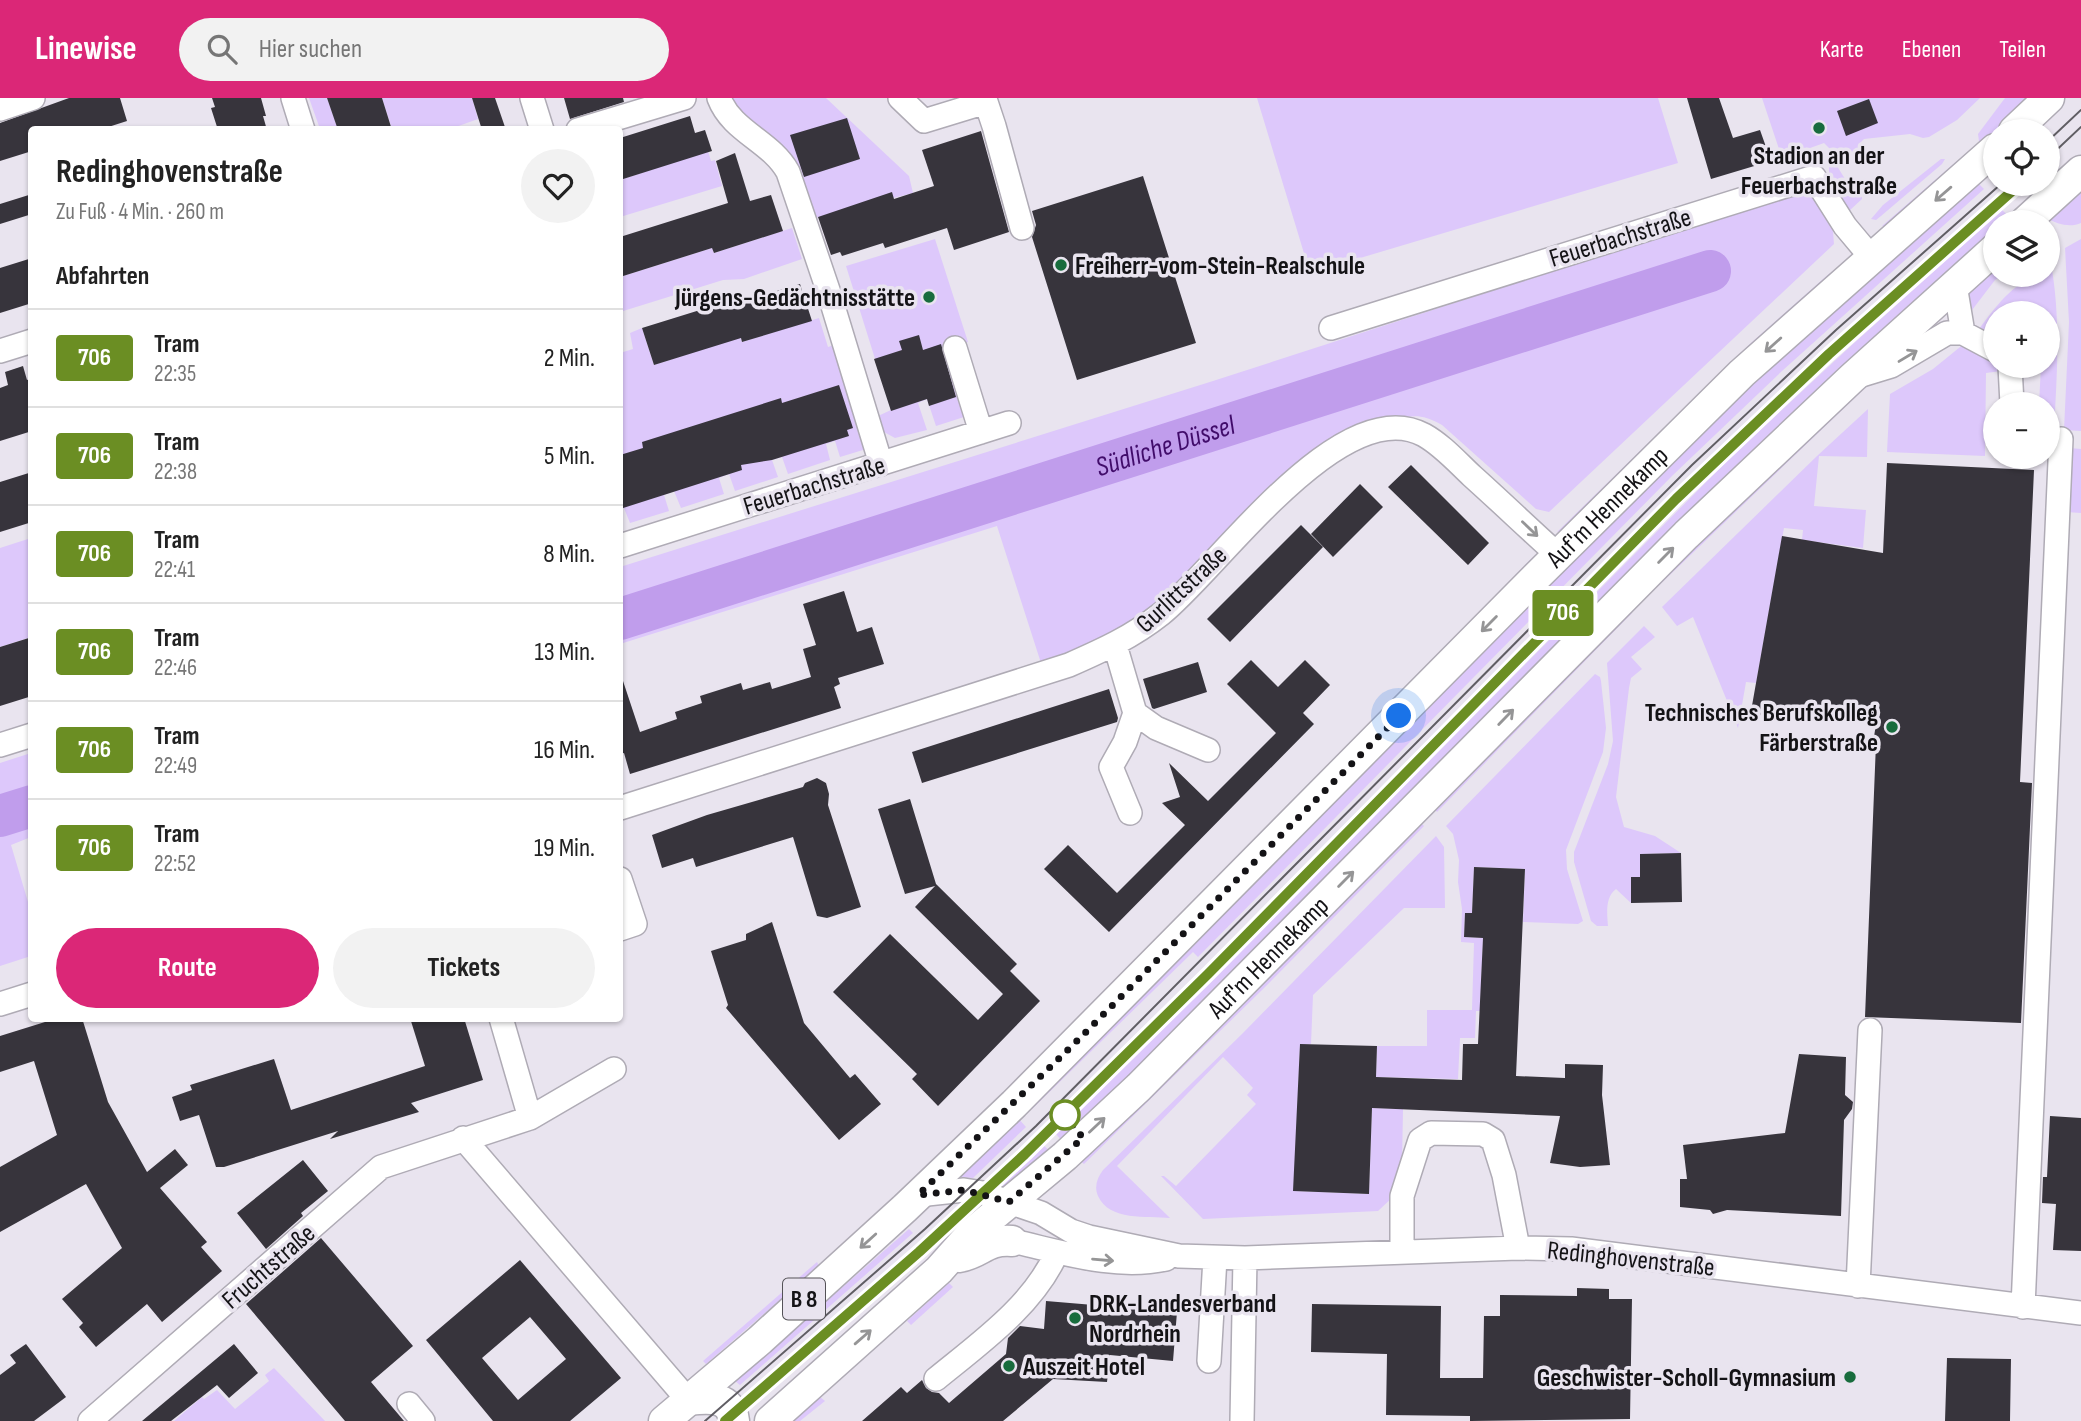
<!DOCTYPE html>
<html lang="de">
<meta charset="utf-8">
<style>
:root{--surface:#fff;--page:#f2f2f2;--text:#222;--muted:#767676;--line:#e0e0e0;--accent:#db2777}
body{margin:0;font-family:"Sofia Sans Condensed",sans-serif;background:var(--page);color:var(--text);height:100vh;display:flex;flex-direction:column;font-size:26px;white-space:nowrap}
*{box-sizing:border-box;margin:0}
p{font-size:23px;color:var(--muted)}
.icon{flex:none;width:38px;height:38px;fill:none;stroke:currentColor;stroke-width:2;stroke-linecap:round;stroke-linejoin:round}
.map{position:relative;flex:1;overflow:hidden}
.drawer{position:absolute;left:28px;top:28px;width:595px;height:896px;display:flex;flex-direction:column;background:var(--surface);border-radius:7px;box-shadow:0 2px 5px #0004}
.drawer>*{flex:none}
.badge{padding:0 14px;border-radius:5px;font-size:24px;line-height:46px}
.controls{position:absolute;left:1983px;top:21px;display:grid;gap:14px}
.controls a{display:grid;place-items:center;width:77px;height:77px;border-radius:50%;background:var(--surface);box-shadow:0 2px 5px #0004;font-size:35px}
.you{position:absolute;width:35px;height:35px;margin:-18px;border:5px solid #fff;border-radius:50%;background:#1a73e8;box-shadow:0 0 0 10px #1a73e833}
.map>.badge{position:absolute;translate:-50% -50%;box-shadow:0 0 0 4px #fff}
h2{padding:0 28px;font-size:26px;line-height:63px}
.round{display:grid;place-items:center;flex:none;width:74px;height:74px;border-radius:37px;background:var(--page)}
.head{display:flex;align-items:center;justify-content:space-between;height:119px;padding:0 28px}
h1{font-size:33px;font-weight:700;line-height:52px}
.primary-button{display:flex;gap:14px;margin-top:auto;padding:14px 28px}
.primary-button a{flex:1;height:80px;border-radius:42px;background:var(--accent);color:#fff;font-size:28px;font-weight:700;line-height:80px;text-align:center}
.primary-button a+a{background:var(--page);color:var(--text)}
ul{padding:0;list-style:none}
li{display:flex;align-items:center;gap:21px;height:98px;padding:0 28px;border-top:2px solid var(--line)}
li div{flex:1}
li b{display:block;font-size:26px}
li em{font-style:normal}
li .badge{min-width:77px;font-weight:700;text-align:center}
header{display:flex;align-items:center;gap:42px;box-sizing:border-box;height:98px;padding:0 35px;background:var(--accent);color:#fff}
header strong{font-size:33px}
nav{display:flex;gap:38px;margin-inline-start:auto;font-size:24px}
.search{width:490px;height:63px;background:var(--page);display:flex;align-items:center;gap:18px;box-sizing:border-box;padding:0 24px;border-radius:38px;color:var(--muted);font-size:26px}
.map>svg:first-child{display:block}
.green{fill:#ddc8fb}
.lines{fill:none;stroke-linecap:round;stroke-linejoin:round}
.river{stroke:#c09dec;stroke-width:42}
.building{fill:#37343c;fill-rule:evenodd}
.minor-casing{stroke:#afabb5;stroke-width:26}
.major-casing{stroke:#afabb5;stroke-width:33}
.minor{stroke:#fff;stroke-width:23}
.major{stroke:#fff;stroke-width:30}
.tram{stroke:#605e64;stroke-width:2}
.oneway{stroke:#959596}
.line-casing{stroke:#fff;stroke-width:16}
.line{stroke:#6b8e23;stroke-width:10}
.walk{stroke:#141316;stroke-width:7;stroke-dasharray:0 12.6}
.poi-dot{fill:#186c3d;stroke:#e9e4ef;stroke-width:2.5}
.stop-dot{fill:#fff;stroke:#6b8e23;stroke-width:3.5}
.labels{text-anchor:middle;stroke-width:7;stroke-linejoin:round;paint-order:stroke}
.shield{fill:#e9e4ef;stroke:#545257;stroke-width:2}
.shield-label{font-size:24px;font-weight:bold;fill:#141316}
.poi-label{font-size:26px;font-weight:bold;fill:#141316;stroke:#e9e4ef;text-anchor:start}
.street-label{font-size:26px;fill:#141316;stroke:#e9e4ef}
.water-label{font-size:28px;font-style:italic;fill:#410c6a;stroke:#e9e4ef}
</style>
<header>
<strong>Linewise</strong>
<div class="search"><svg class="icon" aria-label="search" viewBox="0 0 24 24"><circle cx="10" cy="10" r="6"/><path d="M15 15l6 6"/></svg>Hier suchen</div>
<nav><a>Karte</a><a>Ebenen</a><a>Teilen</a></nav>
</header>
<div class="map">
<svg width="2081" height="1323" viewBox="0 0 2081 1323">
<rect width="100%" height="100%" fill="#e9e4ef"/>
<path class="green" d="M309,0H327L338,31H320Z
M382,0H472L478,21L450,31H392Z
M732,0H826L909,78L913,95L815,120L749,22L734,5Z
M1257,0H1658L1678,65L1310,175Z
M1762,0H1980L1957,22L1929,39L1923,40L1910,36L1864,41L1860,45V57L1832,53L1824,45L1782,60Z
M2005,0H2032L1983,46L1979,43L1978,36Z
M708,53L711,63L715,62L722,88L620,119V82Z
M1941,61H1945L1942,66L1881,118L1876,122L1871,121L1883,107Z
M1957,63L1960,66L1885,129L1882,128Z
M1829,68H1837L1845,81L1852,80L1856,93L1862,97V101L1849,113L1829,86Z
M1975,82L1984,91L1782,273L1673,377L1198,859L1193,854L1032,1011L1028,1008L1691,341Z
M2081,90V125C2070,130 2057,126 2046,120Z
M1806,91L1812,92L1832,122L1834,146L1549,414L1536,411L1442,327C1418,313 1407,318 1382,326L1136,521L1097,544L1041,565L997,428L620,546V469L1213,283Z
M2002,112L2011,120L2007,124H1995V135L1902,216L1155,956L1063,1044L1056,1036L1220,874L1730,360L1853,246Z
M792,130L802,161L744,181L723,182L620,214V179L712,150L714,155Z
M935,141L968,244L943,251L964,319L936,328L927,301L918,305L927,332L895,340L884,334L878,318L891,312L846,168Z
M2081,141V333L2064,332L2069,224L2065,150Z
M1995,166V177H2003L1995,182L1969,216L1966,192Z
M2051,166C2061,221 2057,276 2054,332L2048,331V306H2039L2041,268H2048V215H1995V242L1977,234C1994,211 2017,177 2048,177V169Z
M1830,175L1829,180L1565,432L1557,434L1751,245Z
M819,220L828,249L837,246L866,343L863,352L840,359L835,343L826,346L830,362L788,376L782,359L772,362L778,379L735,393L729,376L719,380L724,396L681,410L674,393L664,397L669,413L630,425L624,410L620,412V255L633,251L630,235L642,230L654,267L740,239L742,244Z
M1965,245L1995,265V268H1999L2001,273L1986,275L1985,358L1887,354L1890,296L1933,271Z
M1864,291L1652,494L1648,490L1844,302Z
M1868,311L1867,359L1819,358L1814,408L1866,412L1863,450L1802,442L1803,432L1784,430L1756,585L1746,584L1738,630L1693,519L1677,528L1662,509L1817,358Z
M2070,350L2081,351V415L2067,414Z
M31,440V539L0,549V450Z
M1533,459L1532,464L1225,773Z
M1627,511L1632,515L1437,714L1433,709Z
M1644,528L1655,539L1631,559L1642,571L1631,580L1629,590L1616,699L1624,729L1655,738L1681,755L1640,756V779H1631V805L1616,791C1605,799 1607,816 1608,828H1597L1591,823L1574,764V754L1608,666L1613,643L1607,565Z
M1595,576L1600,579L1601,583L1606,630L1603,654L1566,752L1567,771L1583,823L1578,826L1523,824L1525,771L1474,769L1472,815H1465L1464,839L1483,840L1480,913H1476L1475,940H1460L1458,981L1376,979L1377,948H1427V912H1472L1474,845L1461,844L1462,811L1458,784L1459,762L1453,736L1446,728Z
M31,655V739L11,747L31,814V858L0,868V665Z
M1419,723L1424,728L1262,892L1084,1066L1079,1062Z
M1436,738L1444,749L1445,810H1404L1313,897L1311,946L1300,947L1294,1093L1369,1096L1372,1010L1403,1011L1402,1065L1394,1098L1378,1113L1203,1121L1161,1078H1164L1176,1088L1256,1006L1247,997L1253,990L1223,959L1117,1068L1170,1120C1147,1118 1109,1123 1098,1098C1094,1089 1097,1080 1103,1072L1243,935Z
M1017,1019L1026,1029L973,1080L959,1079Z
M1043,1047L1051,1054L1001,1091V1086Z
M909,1131L913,1135L740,1287L735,1283Z
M817,1164L819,1168L706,1266L703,1263Z
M949,1185L953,1189L911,1227L907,1223Z
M274,1270L325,1323H174L202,1299L204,1301L217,1292L235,1311L269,1283L265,1277Z
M820,1299L825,1303L800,1323H792Z"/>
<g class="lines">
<g class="river">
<path id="s1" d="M620,521L1710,173"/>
<path d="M0,718L32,708"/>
</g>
</g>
<path class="building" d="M69,0H120L127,23L99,32H32V53L0,63V25Z
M212,0H261L266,18H263L267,32H218L211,10L215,9Z
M327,0H382L392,32H338Z
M472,0H495L506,32H482Z
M564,0H623L624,4L570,21Z
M1687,0H1719L1733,40L1760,32L1771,63L1711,81Z
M1869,1L1878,25L1846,38L1837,13Z
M690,18L695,35L705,32L712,53L620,82V40Z
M847,20L860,61L804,79L790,37Z
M981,33L1009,134L954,152L947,130L885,150L883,145L842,158L840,154L831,157L818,119L892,94L894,101L934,88L922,52Z
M735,55L750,103L771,97L783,133L714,155L712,150L620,179V139L728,105L716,63Z
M1143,78L1196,245L1077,282L1032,139L1036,127L1032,113Z
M32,96V116L0,126V106Z
M32,160V205L0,215V170Z
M800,186L812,223L742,244L741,240L654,267L642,230L729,203L730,207Z
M919,237L923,252L941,246L956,299L929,308L927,301L891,313L874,261L902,252L899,243Z
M23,268L27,282L32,280V333L0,343V290L8,287L5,274Z
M839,287L853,330L847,332L849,338L772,362L741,367L742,372L620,411V357L643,350L642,344L781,300L782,305Z
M1887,365L2034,372L2020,684L2032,685L2021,925L1865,919L1876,645H1873L1876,626L1750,619L1782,438L1883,455Z
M1411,367L1489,445L1468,467L1388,389Z
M32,374V424L0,434V384Z
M1360,386L1383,409L1333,459L1311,436Z
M1301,427L1323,449L1230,544L1207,521Z
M844,493L857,534L872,529L884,566L838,580L840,586L834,589L841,610L630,676L624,655L620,656V583H623L640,634L677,621L675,614L702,605L700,598L741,585L743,592L770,584L772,591L811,579L803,551L816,547L803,506Z
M32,539V598L0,608V549Z
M1251,562L1278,589L1305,562L1330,587L1303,615L1314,626L1109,834L1044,771L1068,747L1117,795L1185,727L1162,705L1180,699L1169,665L1208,703L1276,635L1227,586Z
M1198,564L1207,594L1154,611L1152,610L1143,581Z
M1109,591L1118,620L1117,624L922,685L912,654Z
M817,680L826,685L829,696L828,707L861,809L827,820L817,818L793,739L696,769L693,760L662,770L652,737L707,717L803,689L805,685Z
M910,701L936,786L1017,866L1010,873L1040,903L938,1008L912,981L917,976L833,894L890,836L978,922L1003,896L915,809L935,788L905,796L878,711Z
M1681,755L1682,804L1631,805V779H1640V756Z
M1474,769L1525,771L1516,978L1565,980V966L1603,967L1602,997L1610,1067L1580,1069L1550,1065L1560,1018L1372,1010L1369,1096L1293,1093L1300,946L1377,948L1376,979L1462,982L1463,946H1478L1483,840L1464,839L1465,815H1472Z
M772,824L804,925L850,980L855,976L881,1006L839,1042L726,910L728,907L711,853L746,842V836Z
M44,920H82L108,1004L147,1074L175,1051L188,1067L160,1090L207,1144L201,1149L222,1173L162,1224L147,1206L96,1249L79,1229L83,1225L62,1201L122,1150L86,1086L0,1134V1069L57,1037L34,963L0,974V938L45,924Z
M410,920H464L483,982L411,1005L419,1014L330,1041L338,1033L224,1069H216L199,1017L180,1023L172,999L192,992L190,987L274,961L291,1012L425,968Z
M1799,956L1846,959L1845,997L1853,1004L1852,1011L1844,1022L1841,1118L1727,1112L1713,1116L1710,1112L1680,1109V1081H1687L1683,1047L1785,1035Z
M2050,1018L2081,1020V1153L2053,1152L2056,1106L2042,1105L2043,1079H2047Z
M303,1062L328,1093L301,1115L303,1118L266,1151L237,1115Z
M321,1140L413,1248L371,1284L404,1323H345L246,1206Z
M520,1162L621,1280L570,1323H493L426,1242ZM530,1219L566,1261L518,1302L482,1260Z
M1577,1190L1609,1191V1201H1632L1630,1321L1470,1323V1318L1386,1317L1387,1256L1311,1254L1312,1206L1441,1208L1440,1280H1483L1484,1218H1500V1197L1577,1198Z
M1046,1203L1177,1214L1173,1263L1110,1257L1107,1284L1053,1281L1003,1323H862L901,1289L907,1295L922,1282L926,1290L932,1294L939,1295L949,1305L1006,1256L1008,1240L1020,1228L1044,1231Z
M26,1246L66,1299L34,1323H0V1277L16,1265L10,1257Z
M234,1246L258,1275L229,1300L217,1287L171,1323H142Z
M1947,1260L2011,1261L2010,1323H1945Z"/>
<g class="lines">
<g class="minor-casing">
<path id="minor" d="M293,0L303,32
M532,0L542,32
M719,0C732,34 771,43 788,74L829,195L881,366
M900,0L924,23L986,4L994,28L1022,130
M0,11L33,0
M578,32L684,0
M1955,187L1963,235
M1331,230L1814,79L1845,128L1871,159
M955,250L981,334
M0,253L32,243
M2010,268L2012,306
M1855,279L1891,268L1947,235H1963L1995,252
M620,448L1009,325
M1115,547L1135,615L1125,644L1111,669L1130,715
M1135,615L1156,630L1208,652
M0,647L32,637
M620,710L1069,567C1103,552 1132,539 1161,516C1216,473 1341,292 1424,337C1442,347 1457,364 1472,378C1501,404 1529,431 1558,457
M620,781L635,826L620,831
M0,906L32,896
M501,920L530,1020
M463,1040L688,1302
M918,1097L964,1092L983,1095L1041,1115L1071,1133L1089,1139L1179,1158L1245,1160L1518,1150L1571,1151L2081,1215
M1012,1143C1062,1154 1114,1172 1166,1161
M1402,1154V1098L1420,1042L1431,1035L1483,1036L1493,1042L1504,1077L1518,1150
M1858,1188L1870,932
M2023,1209L2061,341
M1209,1263L1215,1160
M936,1281C980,1245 1034,1207 1057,1154
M409,1306L423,1323
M90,1323L381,1069L530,1020L614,971
M1242,1323L1245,1160"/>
</g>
<g class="major-casing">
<g id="major">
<path d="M2014,33L2049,0"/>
<path d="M2025,124L2081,73"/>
<path d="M959,1159C982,1155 985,1141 1012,1143"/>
<path d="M688,1302C708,1300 731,1297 734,1323"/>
<path id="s2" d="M664,1323L760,1242L905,1110L1014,1006L1535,480L1742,275L1995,51"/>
<path id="s3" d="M770,1323L939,1172L971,1136L1065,1058L1139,989L1686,437L1852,280L1995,151"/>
</g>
</g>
<use href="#minor" class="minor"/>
<use href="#major" class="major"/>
<path class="tram" d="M2048,43L2081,12
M2048,60L2081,29
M705,1323L925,1131L1036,1028L1692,367L1836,232L2001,86
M725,1323L919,1154L1025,1056L1174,910L1676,401L1829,256L2020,86"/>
</g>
<defs><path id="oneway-shaft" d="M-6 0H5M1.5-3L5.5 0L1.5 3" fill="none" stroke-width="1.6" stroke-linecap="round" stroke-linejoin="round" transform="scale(1.75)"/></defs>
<g class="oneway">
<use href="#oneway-shaft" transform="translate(1943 96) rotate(139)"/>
<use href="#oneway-shaft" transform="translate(1773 247) rotate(138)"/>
<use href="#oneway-shaft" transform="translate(1908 258) rotate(-31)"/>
<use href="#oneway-shaft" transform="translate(1530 431) rotate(44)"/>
<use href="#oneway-shaft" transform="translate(1666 457) rotate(-45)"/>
<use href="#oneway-shaft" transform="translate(1489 526) rotate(135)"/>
<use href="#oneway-shaft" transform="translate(1506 619) rotate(-46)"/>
<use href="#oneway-shaft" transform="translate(1346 781) rotate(-45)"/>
<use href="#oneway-shaft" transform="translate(1097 1027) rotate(-43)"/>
<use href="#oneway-shaft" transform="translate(868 1143) rotate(138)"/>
<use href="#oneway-shaft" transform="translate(1103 1162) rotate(5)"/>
<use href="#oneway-shaft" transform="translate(863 1239) rotate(-41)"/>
</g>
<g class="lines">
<g class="line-casing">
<path id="line" d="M725,1323L919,1154L1025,1056L1208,876L1676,401L1829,256L2020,86"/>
</g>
<use href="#line" class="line"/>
<path class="walk" d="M1065,1017L1083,1040L1009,1104L964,1092L918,1097L1080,940L1399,618"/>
</g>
<g class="poi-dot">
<circle cx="1819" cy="30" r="7"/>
<circle cx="1061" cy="167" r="7"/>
<circle cx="929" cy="199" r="7"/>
<circle cx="1892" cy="629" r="7"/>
<circle cx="1075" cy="1220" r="7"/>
<circle cx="1009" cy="1268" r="7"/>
<circle cx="1850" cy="1279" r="7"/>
</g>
<circle class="stop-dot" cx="1065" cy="1017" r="14"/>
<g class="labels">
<rect class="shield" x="783" y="1180.5" width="42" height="41" rx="5"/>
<g class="shield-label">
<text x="804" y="1209">B 8</text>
</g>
<g class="poi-label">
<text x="1819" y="66" text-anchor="middle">Stadion an der<tspan x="1819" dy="30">Feuerbachstraße</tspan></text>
<text x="1075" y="176">Freiherr-vom-Stein-Realschule</text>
<text x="915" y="208" text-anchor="end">Jürgens-Gedächtnisstätte</text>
<text x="1878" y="623" text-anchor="end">Technisches Berufskolleg<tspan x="1878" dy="30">Färberstraße</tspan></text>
<text x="1089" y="1214">DRK-Landesverband<tspan x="1089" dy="30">Nordrhein</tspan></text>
<text x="1023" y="1277">Auszeit Hotel</text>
<text x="1836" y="1288" text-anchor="end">Geschwister-Scholl-Gymnasium</text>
</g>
<g class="street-label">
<text transform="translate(1620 139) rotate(-17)" y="9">Feuerbachstraße</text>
<text transform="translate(814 387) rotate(-17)" y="9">Feuerbachstraße</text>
<text dy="9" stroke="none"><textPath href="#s2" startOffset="1314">Auf'm Hennekamp</textPath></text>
<text transform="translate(1181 491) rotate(-43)" y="9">Gurlittstraße</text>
<text dy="9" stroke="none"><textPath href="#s3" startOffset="681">Auf'm Hennekamp</textPath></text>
<text transform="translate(1631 1160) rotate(6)" y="9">Redinghovenstraße</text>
<text transform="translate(268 1168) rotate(-41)" y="9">Fruchtstraße</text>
</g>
<g class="water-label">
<text dy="10" stroke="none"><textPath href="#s1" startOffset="572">Südliche Düssel</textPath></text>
</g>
</g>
</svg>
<div class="controls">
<a><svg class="icon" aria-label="locate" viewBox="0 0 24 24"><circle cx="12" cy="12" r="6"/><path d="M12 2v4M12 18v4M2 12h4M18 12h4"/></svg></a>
<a><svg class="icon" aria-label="layers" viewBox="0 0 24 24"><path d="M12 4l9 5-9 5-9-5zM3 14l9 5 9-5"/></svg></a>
<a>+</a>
<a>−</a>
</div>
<div class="you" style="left:1399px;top:618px"></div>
<b class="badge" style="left:1563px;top:515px;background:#6b8e23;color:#fff">706</b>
<section class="drawer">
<div class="head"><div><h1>Redinghovenstraße</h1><p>Zu Fuß · 4 Min. · 260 m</p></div><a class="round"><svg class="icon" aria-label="heart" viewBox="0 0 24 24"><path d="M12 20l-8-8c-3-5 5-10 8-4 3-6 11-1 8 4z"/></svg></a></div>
<h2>Abfahrten</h2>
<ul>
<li><span class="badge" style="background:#6b8e23;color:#fff">706</span><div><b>Tram</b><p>22:35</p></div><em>2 Min.</em></li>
<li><span class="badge" style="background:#6b8e23;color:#fff">706</span><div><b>Tram</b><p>22:38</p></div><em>5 Min.</em></li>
<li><span class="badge" style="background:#6b8e23;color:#fff">706</span><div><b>Tram</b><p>22:41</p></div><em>8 Min.</em></li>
<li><span class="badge" style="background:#6b8e23;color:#fff">706</span><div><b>Tram</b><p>22:46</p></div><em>13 Min.</em></li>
<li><span class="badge" style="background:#6b8e23;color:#fff">706</span><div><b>Tram</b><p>22:49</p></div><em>16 Min.</em></li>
<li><span class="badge" style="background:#6b8e23;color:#fff">706</span><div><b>Tram</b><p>22:52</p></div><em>19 Min.</em></li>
</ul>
<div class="primary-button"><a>Route</a><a>Tickets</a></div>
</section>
</div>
